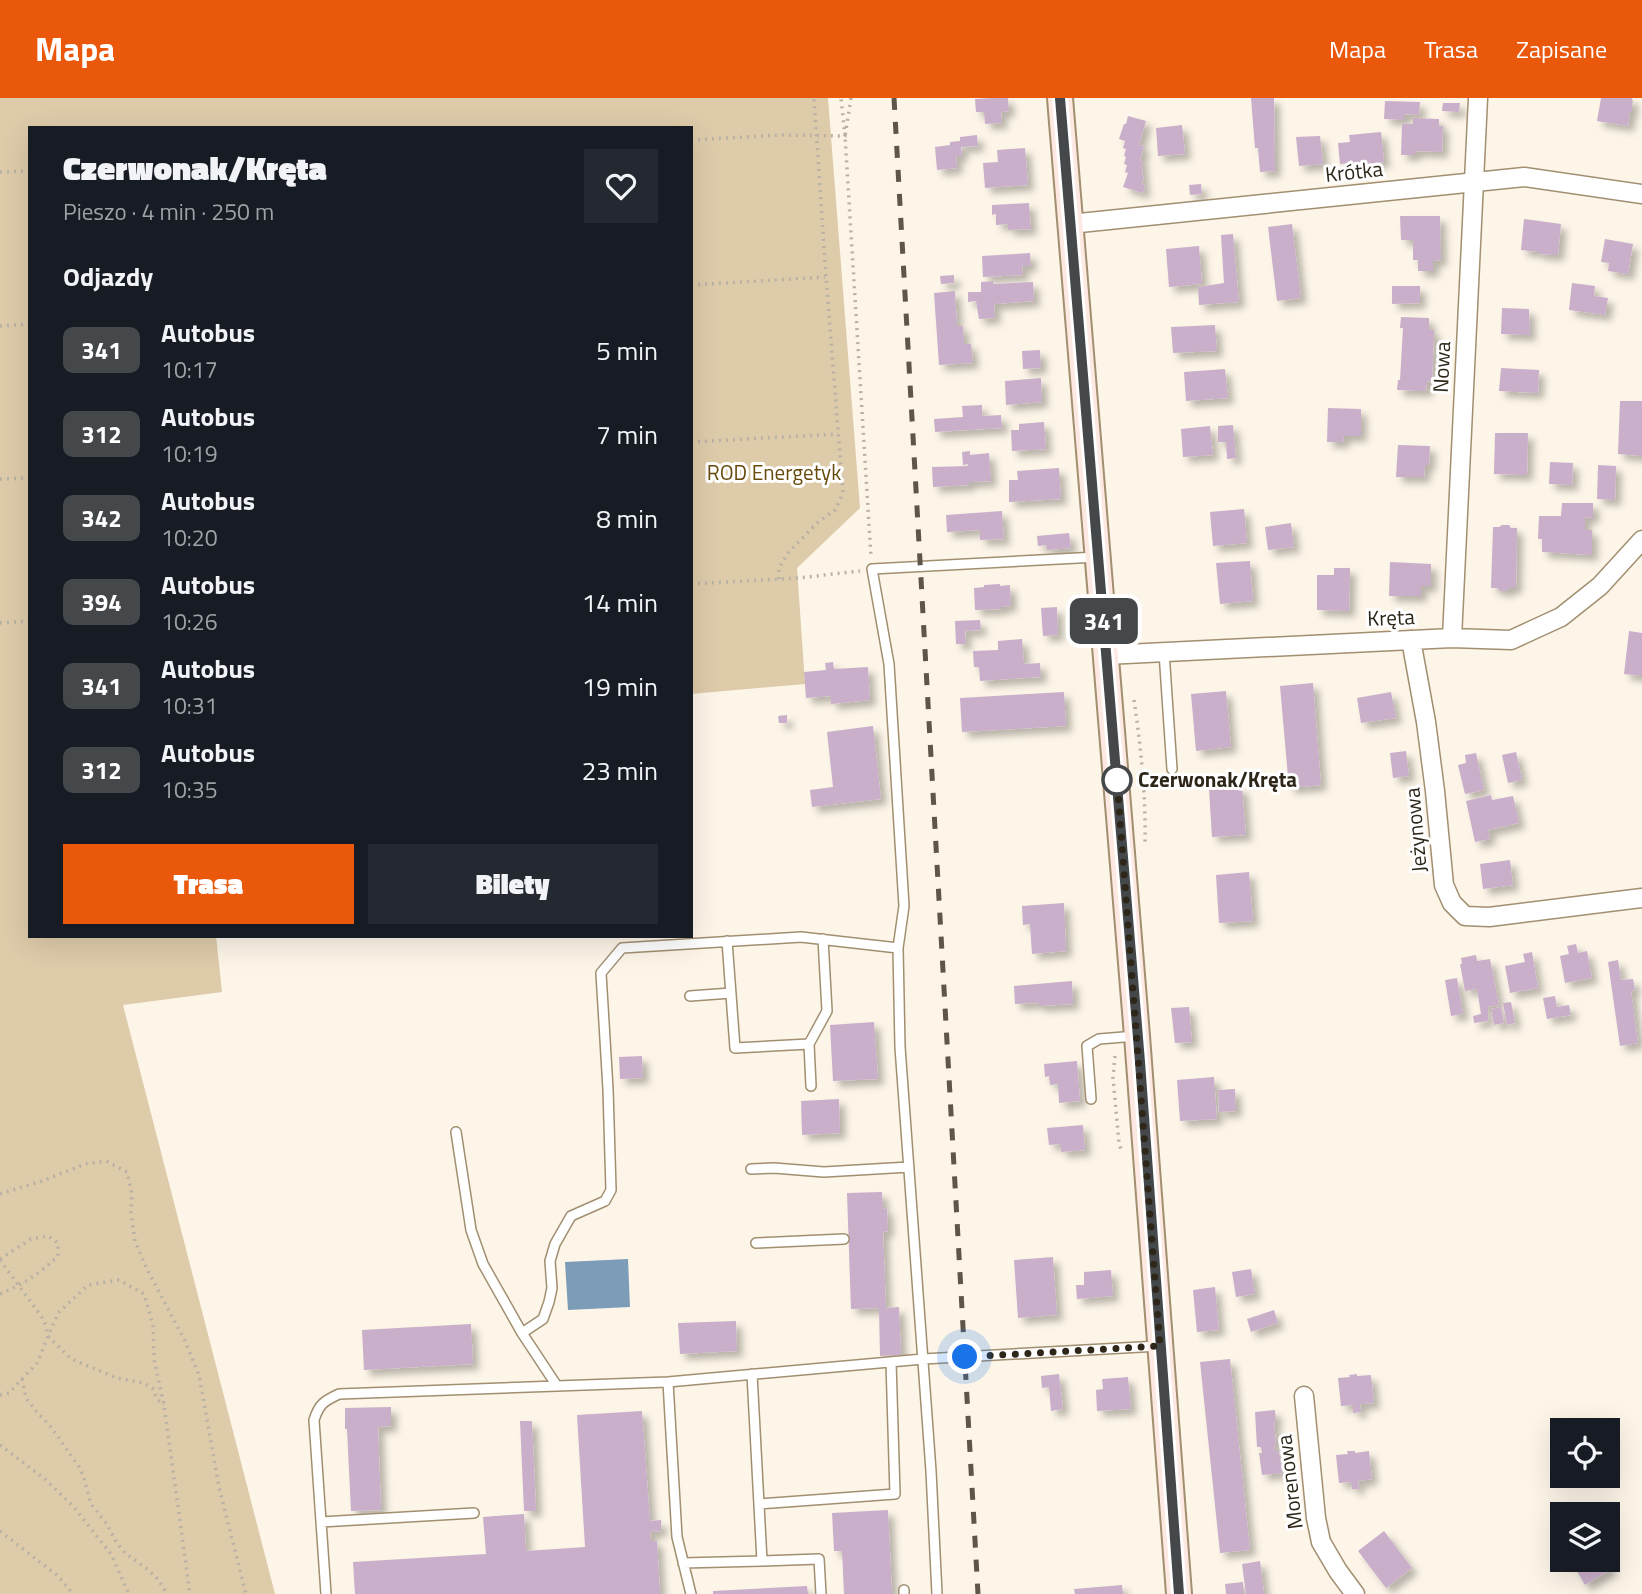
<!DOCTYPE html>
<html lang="pl">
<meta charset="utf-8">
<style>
:root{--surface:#171b24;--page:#242831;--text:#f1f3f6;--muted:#9ea1a6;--accent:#ea580c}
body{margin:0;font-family:"Titillium Web",sans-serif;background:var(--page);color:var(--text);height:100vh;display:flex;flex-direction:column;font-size:26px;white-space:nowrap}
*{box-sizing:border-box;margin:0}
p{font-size:23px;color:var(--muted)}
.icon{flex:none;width:38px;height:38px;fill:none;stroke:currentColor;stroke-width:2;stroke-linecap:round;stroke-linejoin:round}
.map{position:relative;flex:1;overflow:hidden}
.sheet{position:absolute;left:28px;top:28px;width:665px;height:812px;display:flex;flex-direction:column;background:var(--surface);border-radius:0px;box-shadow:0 7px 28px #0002}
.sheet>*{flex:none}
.badge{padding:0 14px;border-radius:10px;font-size:24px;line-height:46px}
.buttons{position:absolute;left:1550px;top:1320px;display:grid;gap:14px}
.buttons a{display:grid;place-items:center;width:70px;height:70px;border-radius:0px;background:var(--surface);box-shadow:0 7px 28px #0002;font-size:35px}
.you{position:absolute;width:35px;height:35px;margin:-18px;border:5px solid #fff;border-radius:50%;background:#1a73e8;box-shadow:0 0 0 10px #1a73e833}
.map>.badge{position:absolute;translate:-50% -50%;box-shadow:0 0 0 4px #fff}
h2{padding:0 35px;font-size:26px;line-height:63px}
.round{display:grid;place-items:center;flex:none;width:74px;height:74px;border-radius:0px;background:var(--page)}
.head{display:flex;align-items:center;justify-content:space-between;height:119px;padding:0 35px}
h1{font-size:33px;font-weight:800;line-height:52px}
.primary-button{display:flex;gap:14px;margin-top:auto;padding:14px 35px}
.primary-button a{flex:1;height:80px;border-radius:0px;background:var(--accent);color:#fff;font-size:28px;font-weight:800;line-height:80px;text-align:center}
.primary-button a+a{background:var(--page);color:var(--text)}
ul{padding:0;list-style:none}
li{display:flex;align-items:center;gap:21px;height:84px;padding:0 35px}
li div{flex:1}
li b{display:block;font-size:26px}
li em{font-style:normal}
li .badge{min-width:77px;font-weight:700;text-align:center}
header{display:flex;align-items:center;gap:42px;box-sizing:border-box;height:98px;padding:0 35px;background:var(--accent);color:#fff}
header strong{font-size:33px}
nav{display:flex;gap:38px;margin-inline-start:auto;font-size:24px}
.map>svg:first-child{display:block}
.green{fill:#decbaa}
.water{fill:#7c9cb7}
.building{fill:#c9afca;filter:url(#shadow)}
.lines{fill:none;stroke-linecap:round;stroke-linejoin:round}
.lane-casing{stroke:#a18f70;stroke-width:12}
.street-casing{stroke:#a18f70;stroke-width:21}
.secondary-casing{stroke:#a18f70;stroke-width:28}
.path{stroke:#b9b1a4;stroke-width:3.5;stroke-dasharray:2 5;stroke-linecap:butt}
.lane{stroke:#fff;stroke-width:9}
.street{stroke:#fff;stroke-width:18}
.secondary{stroke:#fde8e2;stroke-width:24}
.rail{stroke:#5d5649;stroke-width:5;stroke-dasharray:12 12;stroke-linecap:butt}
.line-casing{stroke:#fff;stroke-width:16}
.line{stroke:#45484a;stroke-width:10}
.walk{stroke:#2d2619;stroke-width:7;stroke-dasharray:0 12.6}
.stop-dot{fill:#fff;stroke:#45484a;stroke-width:3.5}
.labels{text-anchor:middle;stroke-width:6;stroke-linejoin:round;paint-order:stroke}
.street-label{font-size:21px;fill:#2d2619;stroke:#fff}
.park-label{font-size:21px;fill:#684b0c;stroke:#fff}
.stop-label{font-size:21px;font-weight:bold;fill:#2d2619;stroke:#fff;text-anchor:start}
</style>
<header>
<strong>Mapa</strong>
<nav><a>Mapa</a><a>Trasa</a><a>Zapisane</a></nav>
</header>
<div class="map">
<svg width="1642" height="1496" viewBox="0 0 1642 1496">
<defs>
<filter id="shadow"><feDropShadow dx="6" dy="6" stdDeviation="3.5" flood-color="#0004"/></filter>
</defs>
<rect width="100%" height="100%" fill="#fdf5e8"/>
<path class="green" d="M0,0H828L860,410L797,470L805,586L691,596V30H30V838H216L222,894L123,907L275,1496H0Z"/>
<path class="water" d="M628,1161L630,1209L568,1212L565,1164Z"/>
<path class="building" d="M993,0H1008L1009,13L1001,14L1002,25L985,26L984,14H976L975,1Z
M1251,0H1274L1275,73L1260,74L1258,50H1255Z
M1601,0H1632L1633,5H1632V14H1630L1628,28L1597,23Z
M1385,3L1420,4L1419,17L1404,16V22L1384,21Z
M1443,5H1460L1459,14L1442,13Z
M1128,18L1146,23L1139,47L1144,48L1140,63H1143L1141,70L1143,71L1142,78L1144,79L1142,86L1145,87L1143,95L1123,89L1128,75L1125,74L1127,67L1124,66L1126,59L1124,58L1126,51L1123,50L1125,43L1119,41L1124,26H1126Z
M1413,20L1439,21V28H1443L1442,54L1415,53V57H1401L1402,26H1413Z
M1182,27L1185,56L1158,58L1156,30Z
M1381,34L1384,64L1352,67V65L1340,66L1338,45L1350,44L1349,37Z
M977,37L978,48L961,49L962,58H956L957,70L937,72L935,49L950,47V44L960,43V39Z
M1320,38L1323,66L1299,68L1296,39Z
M1025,50L1028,87L985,90L983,65L998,64L997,52Z
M1201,86L1202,96L1190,97L1189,87Z
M1029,105L1031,131L1008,132V126L996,127V116L992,117V107Z
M1400,118H1440L1441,162L1433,163V173H1418V162H1413V142H1401Z
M1524,121L1561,126L1558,157L1539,156V154L1521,152Z
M1292,126L1301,200L1277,203L1268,129Z
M1233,136L1239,204L1199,207L1198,189L1224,185L1221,137Z
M1605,141L1633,146L1628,176L1608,173L1609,165L1601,164Z
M1199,148L1202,186L1169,189L1166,151Z
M1030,155L1031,168H1022L1023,177L983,179L982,158Z
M954,177V185L941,186L940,178Z
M993,183V186L1033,184L1034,203L994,206L995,220L979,221L976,203L968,204V194H981V184Z
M1572,185L1595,188L1594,198L1608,200L1605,217L1569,212Z
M1392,188H1420V205L1392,206Z
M955,193L957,228H963L964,246H971L973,265L939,267L934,195Z
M1502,210L1529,211L1530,237L1501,236Z
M1401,219L1429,220V232H1434L1432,284L1427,283L1426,293L1397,292L1398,282H1400L1403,230H1400Z
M1215,227L1217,253L1173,255L1171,229Z
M1040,252L1041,270L1023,271L1022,253Z
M1501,270L1539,272L1538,295L1499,293Z
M1225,271L1228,300L1186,303L1184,274Z
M1041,280L1042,304L1006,307L1005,283Z
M1620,303H1642V358L1618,356Z
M982,307V318L1001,317L1002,330L935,334L934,321L963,319L962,308Z
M1328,310L1361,311V338H1344L1343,344H1327Z
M1044,324L1046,351L1012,353L1011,332H1019V326Z
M1233,327L1236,360L1227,361L1226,344H1218V328Z
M1210,328L1213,357L1183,359L1181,331Z
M1495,335H1528L1527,377L1494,376Z
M1398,347L1430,348L1429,367H1425L1424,379H1396Z
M970,353V357L989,355L991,383L969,384V387L933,389L932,369L968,368V366L963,367L962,354Z
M1550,364L1573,365L1572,387L1549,386Z
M1598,367L1616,368L1615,402L1597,401Z
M1059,370L1061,401L1009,404V382H1018L1017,373Z
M1562,405H1593V420L1585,419V432H1592V457L1542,454V441H1538L1539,418H1561Z
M1244,411L1247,445L1213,448L1210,414Z
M1002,413L1004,441L980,442V432L947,434L946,417Z
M1291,425L1294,449L1268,452L1265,429Z
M1502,427H1509L1511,430H1517L1516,490H1509L1506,493H1500L1497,490H1491L1493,429H1499Z
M1069,435L1071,450L1047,452L1046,447L1038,448L1037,438Z
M1250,463L1253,503L1220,506L1216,465Z
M1390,464L1431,466V488H1421V498H1389Z
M1334,470H1350L1349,513L1317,512V477H1334Z
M1000,486V488L1010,487L1011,508L1001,509V511L975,512L974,490L984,489V487Z
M1057,509L1058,537L1043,538L1041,510Z
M980,522L981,532L965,533L966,546H956L955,523Z
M1629,533L1642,535V578L1624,576Z
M1022,541L1024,566L1040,565L1041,579L980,583L979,569H974L973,553L998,552V543Z
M833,564L834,571L868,569L870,602L831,606V598L806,600L804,574L826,572L825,565Z
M1313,585L1321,687L1289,690L1280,588Z
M1226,593L1231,649L1196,653L1191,596Z
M1064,594L1066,628L962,634L960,600Z
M1391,594L1396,620L1361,625L1357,600Z
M787,617V625H779L778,618Z
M873,628L881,701L812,709L810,692L833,689L827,634Z
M1406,653L1409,678L1393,680L1390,655Z
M1516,654L1522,682L1508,685L1502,657Z
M1476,655L1484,692L1465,696L1458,667L1466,665L1465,657Z
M1242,689L1246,737L1212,739L1209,691Z
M1491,697L1492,702L1513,698L1519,725L1488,732L1490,741L1475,744L1466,703Z
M1510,762L1513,787L1483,791L1480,766Z
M1249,774L1253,823L1219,825L1216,777Z
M1064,805L1066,853L1032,856L1030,826L1023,827L1022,808Z
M1576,846L1578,855L1587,853L1592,880L1565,885L1560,858L1569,856L1567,848Z
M1532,854L1538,890L1510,895L1505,868L1525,864L1523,856Z
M1476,857L1477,863L1490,861L1499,907L1488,909V923L1474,925L1473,918L1481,916L1477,891L1465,893L1460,866H1462L1461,860Z
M1618,862L1621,882L1633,881L1635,892L1631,893L1638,945L1620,948L1608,864Z
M1457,880L1463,916L1451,918L1445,882Z
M1072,883L1073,906L1039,908V905L1015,906L1014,888Z
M1555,898L1557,909L1569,907L1571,917L1547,921L1543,900Z
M1511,904L1515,925L1507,927L1503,905Z
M1189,909L1192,944L1175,945L1171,910Z
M1501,909L1504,925L1494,927L1491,911Z
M874,924L878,981L833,983L830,927Z
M642,958L643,980L620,981L619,959Z
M1077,963L1080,1003L1059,1005L1058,986L1050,987L1049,978L1045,979L1044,966Z
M1214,979L1217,1021L1180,1023L1177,982Z
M1235,991L1236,1013L1219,1014L1218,992Z
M839,1001L840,1035L802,1037L801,1003Z
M1083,1027L1085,1052L1061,1054L1060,1046L1049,1047L1047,1030Z
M882,1094L883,1111L887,1110L888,1133L883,1134L886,1210L899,1209L901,1257L880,1258L879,1210L851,1211L847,1095Z
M1053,1159L1057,1217L1018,1220L1014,1162Z
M1251,1171L1255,1196L1236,1199L1232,1174Z
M1111,1172L1113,1198L1077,1201L1076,1187H1084V1174Z
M1215,1189L1219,1232L1197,1234L1193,1192Z
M1274,1212L1278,1225L1251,1234L1247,1221Z
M736,1223L737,1253L680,1256L678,1225Z
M471,1226L473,1266L364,1272L362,1232Z
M1230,1261L1250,1452L1220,1455L1200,1264Z
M1059,1276L1063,1311L1051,1313L1049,1289L1042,1290L1041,1278Z
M1357,1276V1278L1371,1277L1374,1305L1360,1306L1361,1314L1353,1315V1307L1341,1308L1338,1280L1350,1279L1349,1277Z
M1128,1279L1131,1311L1097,1313L1096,1292L1103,1291L1102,1281Z
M391,1309V1328L378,1329L381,1412L351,1413L347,1331H345V1310Z
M1275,1312L1276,1324H1274L1276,1347L1274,1348L1275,1353H1279L1282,1375L1262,1377L1259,1355H1262L1261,1349H1257L1255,1314Z
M642,1313L650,1423L661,1422V1433L650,1434L651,1443H657L660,1496H355L353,1464L486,1456L483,1419L524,1416L526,1453L585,1449L577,1317Z
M520,1323H532L536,1413H524Z
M1347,1353H1355V1355L1369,1353L1372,1381L1358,1383L1359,1391H1352L1351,1384L1339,1385L1336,1357L1348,1356Z
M888,1412L892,1496H844L842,1453H834L832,1415Z
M1563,1432V1450L1555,1437Z
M1384,1433L1412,1470L1386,1490L1358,1453Z
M1570,1461H1606L1612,1471L1585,1487Z
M1260,1463L1264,1496H1246L1242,1466Z
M1243,1484L1244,1496H1226L1225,1486Z
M1122,1487L1123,1496H1075L1074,1491Z
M807,1488L808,1496H713V1493Z"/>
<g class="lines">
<g class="lane-casing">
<path id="lane" d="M1164,554L1172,671
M727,843L735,950L809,946
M690,898L731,895
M811,988L809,946L827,913L823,841
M1091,1001L1087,948L1099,941L1136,938
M456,1034L471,1132L483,1166L522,1235L557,1288
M751,1071L774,1070L824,1074L909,1069
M756,1145L844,1141
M522,1235L543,1221L549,1204L552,1190L550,1163L555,1146L571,1118L605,1103L611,1092L608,991L601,875L622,850L801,839L898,850
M668,1284L677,1439L691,1496
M759,1406L895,1396L891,1264
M321,1424L474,1415
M762,1463L819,1461L821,1496
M683,1465L762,1463L752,1276
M904,1492V1496
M326,1496L314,1322C319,1306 324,1303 339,1296L668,1284L923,1261L1159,1248
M937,1496L931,1373L900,949L898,850L904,808L889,566L872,471L1097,459"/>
</g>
<g class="street-casing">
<path id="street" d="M1070,126L1524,79L1642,96
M1452,540L1478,0
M1411,542L1426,624L1435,693L1444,787L1452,805L1465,818L1489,819L1642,800
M1106,557L1452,540L1511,542L1561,519L1600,488L1642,442
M1304,1298L1316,1420L1321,1444L1338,1473L1355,1496"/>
</g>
<g class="secondary-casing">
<path id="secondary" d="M1060,0L1137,938L1179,1496"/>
</g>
<path class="path" d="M851,0L845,38L871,459
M691,42L781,37L845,38L841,0
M0,74L30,73
M691,187L825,179
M0,228L30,226
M691,344L838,336
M0,381L30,380
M779,481V470L788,455L817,425L835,412L843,395L826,179L814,0
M691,486L798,480L860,473
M0,525L30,523
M1134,602C1141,650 1146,698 1145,747
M1115,958L1113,980L1119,1045L1122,1055
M0,1096L45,1082L85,1066L106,1063L127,1074L132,1096L131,1115L135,1143L147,1171L185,1243L199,1277L219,1389L246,1496
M0,1161L31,1141L48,1138L58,1145V1158C38,1177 25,1185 0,1196
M0,1162L44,1222L48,1238L71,1261L117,1280L144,1285L153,1291L157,1301L164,1307
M22,1281L26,1300L36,1313L52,1330L79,1369L83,1377L91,1406L106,1425L117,1445L125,1455L147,1471L158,1481L167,1496
M0,1297L9,1295L37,1265L58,1215L88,1187L119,1182L144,1196L153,1227L154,1261L164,1307L190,1496
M0,1347L45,1381L74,1409L111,1456L129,1496
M0,1433L59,1479L73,1496"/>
<use href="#lane" class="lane"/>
<use href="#street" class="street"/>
<use href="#secondary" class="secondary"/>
<path class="rail" d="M894,0L978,1496"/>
</g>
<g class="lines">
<g class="line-casing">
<path id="line" d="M1060,0L1140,964L1179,1496"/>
</g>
<use href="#line" class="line"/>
<path class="walk" d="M965,1259L1160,1248L1117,682"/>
</g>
<circle class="stop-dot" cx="1117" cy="682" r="14"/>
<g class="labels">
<g class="street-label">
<text transform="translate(1354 74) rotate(-6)" y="7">Krótka</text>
<text transform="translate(1442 269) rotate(-87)" y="7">Nowa</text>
<text transform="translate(1391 520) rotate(-2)" y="7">Kręta</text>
<text transform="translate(1416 732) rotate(-95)" y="7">Jeżynowa</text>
<text transform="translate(1290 1384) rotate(-97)" y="7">Morenowa</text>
</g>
<g class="park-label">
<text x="774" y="382">ROD Energetyk</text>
</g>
<g class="stop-label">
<text x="1138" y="689">Czerwonak/Kręta</text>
</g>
</g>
</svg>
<div class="buttons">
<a><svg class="icon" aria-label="locate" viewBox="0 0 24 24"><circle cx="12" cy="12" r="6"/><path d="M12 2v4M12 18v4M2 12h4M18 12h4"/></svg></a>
<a><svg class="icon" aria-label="layers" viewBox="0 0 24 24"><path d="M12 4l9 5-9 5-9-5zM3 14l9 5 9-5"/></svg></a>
</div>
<div class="you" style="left:965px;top:1259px"></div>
<b class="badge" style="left:1104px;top:523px;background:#45484a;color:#fff">341</b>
<section class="sheet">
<div class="head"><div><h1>Czerwonak/Kręta</h1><p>Pieszo · 4 min · 250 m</p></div><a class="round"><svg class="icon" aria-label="heart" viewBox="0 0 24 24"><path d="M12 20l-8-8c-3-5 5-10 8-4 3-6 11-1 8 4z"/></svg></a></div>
<h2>Odjazdy</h2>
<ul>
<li><span class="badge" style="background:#45484a;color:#fff">341</span><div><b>Autobus</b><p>10:17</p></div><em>5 min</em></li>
<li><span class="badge" style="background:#45484a;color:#fff">312</span><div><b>Autobus</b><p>10:19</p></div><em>7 min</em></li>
<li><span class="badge" style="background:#45484a;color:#fff">342</span><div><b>Autobus</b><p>10:20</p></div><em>8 min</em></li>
<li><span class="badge" style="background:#45484a;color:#fff">394</span><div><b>Autobus</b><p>10:26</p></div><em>14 min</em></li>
<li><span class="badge" style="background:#45484a;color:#fff">341</span><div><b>Autobus</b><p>10:31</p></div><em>19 min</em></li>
<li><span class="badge" style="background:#45484a;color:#fff">312</span><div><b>Autobus</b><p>10:35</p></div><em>23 min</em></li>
</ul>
<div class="primary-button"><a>Trasa</a><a>Bilety</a></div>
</section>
</div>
